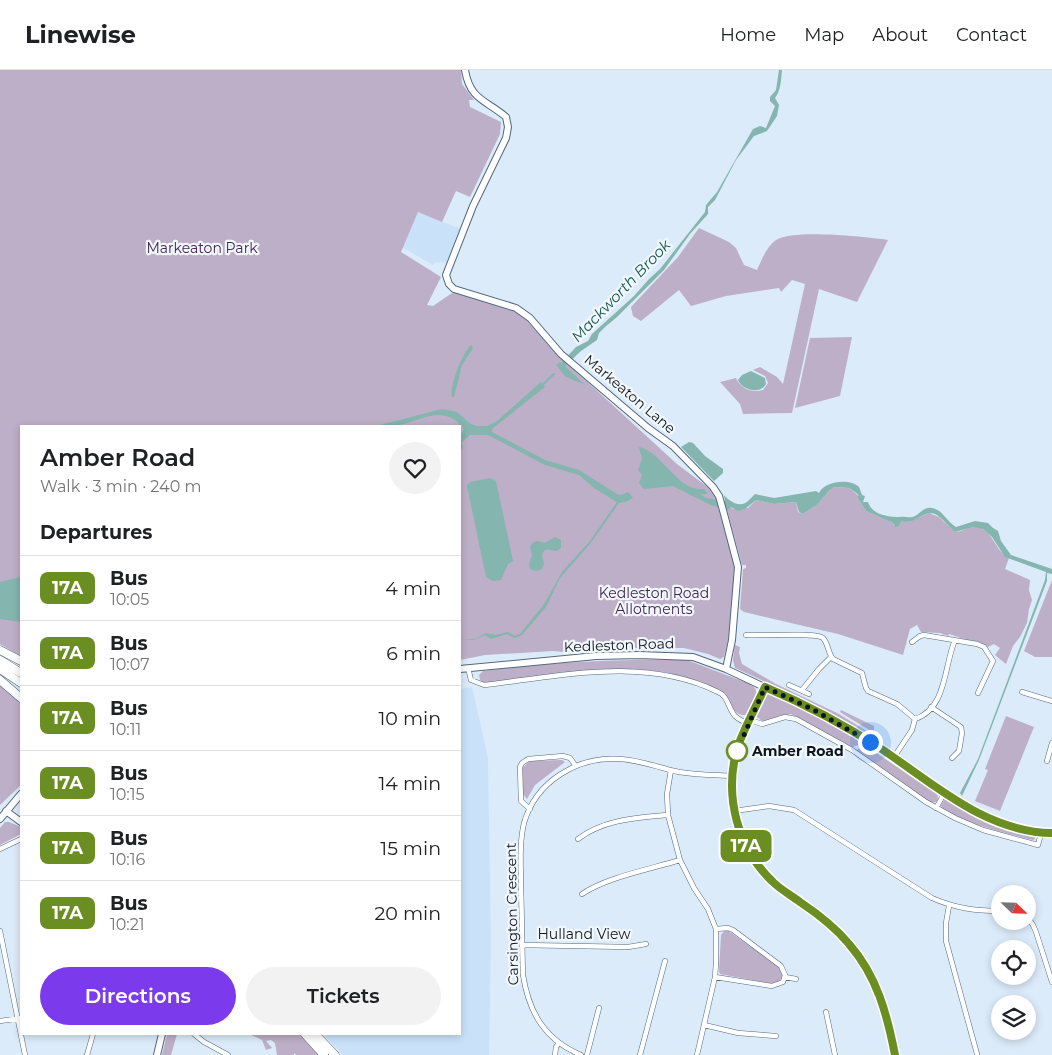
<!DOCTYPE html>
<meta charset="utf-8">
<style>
:root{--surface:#fff;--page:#f2f2f2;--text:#202124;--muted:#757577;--line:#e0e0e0;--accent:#7c3aed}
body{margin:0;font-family:Montserrat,sans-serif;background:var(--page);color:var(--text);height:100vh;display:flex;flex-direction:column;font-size:19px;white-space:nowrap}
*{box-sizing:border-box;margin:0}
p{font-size:16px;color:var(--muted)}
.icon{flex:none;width:28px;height:28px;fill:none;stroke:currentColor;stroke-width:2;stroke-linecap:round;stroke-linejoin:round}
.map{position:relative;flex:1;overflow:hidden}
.sheet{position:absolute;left:20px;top:355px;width:441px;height:610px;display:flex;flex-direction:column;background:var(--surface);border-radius:0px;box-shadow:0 2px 8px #0003}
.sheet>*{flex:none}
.badge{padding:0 10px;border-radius:8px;font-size:18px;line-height:32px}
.needle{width:32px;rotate:113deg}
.fabs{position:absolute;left:991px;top:815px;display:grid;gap:10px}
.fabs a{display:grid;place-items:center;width:45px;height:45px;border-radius:50%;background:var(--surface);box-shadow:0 2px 8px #0003;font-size:25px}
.you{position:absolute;width:25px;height:25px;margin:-12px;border:4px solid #fff;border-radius:50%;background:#1a73e8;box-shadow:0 0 0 8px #1a73e833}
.map>.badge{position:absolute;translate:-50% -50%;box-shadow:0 0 0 2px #fff}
h2{padding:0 20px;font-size:19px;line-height:45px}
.round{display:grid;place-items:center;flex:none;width:52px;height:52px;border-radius:26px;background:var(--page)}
.overview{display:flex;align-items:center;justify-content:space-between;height:85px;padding:0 20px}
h1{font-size:24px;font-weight:600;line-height:38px}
.primary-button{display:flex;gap:10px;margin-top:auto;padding:10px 20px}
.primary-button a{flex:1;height:58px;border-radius:30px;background:var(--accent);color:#fff;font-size:20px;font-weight:600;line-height:58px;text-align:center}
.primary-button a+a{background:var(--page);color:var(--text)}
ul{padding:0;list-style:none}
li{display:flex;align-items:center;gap:15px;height:65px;padding:0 20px;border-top:1px solid var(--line)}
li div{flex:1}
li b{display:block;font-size:19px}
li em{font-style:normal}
li .badge{min-width:55px;font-weight:700;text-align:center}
header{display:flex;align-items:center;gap:30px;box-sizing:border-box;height:70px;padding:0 25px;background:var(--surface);border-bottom:1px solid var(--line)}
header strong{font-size:24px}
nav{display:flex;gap:28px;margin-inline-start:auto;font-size:18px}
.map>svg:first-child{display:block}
.built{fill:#c9e2fa}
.green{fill:#bdafc7}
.water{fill:#84b5af}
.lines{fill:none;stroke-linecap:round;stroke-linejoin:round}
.stream{stroke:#84b5af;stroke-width:2}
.street-casing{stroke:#52687e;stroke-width:5.5}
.secondary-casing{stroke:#52687e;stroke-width:8}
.highway-casing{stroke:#52687e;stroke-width:9}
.street{stroke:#fff;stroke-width:4.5}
.secondary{stroke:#fff;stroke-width:6}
.highway{stroke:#fff;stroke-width:8}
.line-casing{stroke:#fff;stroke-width:11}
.line{stroke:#6b8e23;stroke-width:8}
.walk{stroke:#0c141d;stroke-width:5;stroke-dasharray:0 9}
.stop-dot{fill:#fff;stroke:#6b8e23;stroke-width:2.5}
.labels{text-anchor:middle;stroke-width:4.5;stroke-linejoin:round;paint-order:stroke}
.park-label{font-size:14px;fill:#412653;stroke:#f2f7fc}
.street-label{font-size:14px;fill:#0c141d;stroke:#f2f7fc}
.stop-label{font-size:14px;font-weight:bold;fill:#0c141d;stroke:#f2f7fc;text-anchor:start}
.water-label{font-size:15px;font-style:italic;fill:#105650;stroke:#f2f7fc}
</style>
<header>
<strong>Linewise</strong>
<nav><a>Home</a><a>Map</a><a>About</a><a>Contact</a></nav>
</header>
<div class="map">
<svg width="1052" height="985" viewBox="0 0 1052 985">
<rect width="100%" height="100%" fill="#dcebfa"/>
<path class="built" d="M418,142L461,159L446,194L442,192L434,193L433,195L402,177Z
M472,617L488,688L491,875L489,985H343L323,964H460V619Z"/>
<path class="green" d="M0,0H461L462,14L474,30H469L470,37L501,52L500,64L470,127L456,121L442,152L418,142L401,182L441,207L427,235L433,236L455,221L512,240L522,245L557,284L677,394L709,418L716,426C722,447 732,473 735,494C738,522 731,560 724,587L720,589L708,584L684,578H605L565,582L553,581L485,585L460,590V356H21V586L0,574Z
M699,158L729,172L736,178L744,195L757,200C762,190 766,177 776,170C794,159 865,167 888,170L857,232L819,219L792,343L743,344L740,334L720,312L736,308C741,319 752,323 763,320L768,313L765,306L753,300L760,297L777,307L783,314L805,214L792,210L781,222L779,218L726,226L691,236L679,220L641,251L633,246L631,237L678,187Z
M852,267L840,326L795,338L810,268Z
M834,417L849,418L859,426L857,427L866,441L893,453L894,456H899L902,451L908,452L929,443L939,447L955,462C962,462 967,457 974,457C993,457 994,481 1009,488L1005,499L1030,510L1029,520L1032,530L1029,539L1027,553L1020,567L1013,576L1006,594L995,585L1000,578L994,574L988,577L980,572L970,571L949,564L948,566L940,563L921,562L917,555L910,559L903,585L838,564L744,542L740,539L743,499L746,498V495H742L727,440L731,437L733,439L748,438L756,430L774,434L796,432L798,442L803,444L817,435L829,421Z
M1052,510V587H1035L1024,581Z
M735,575L740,577L739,583L742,594L776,614L839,644L873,665L874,670C829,644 783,619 735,598L733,590Z
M687,590L750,614L755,618L757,625L750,643C734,652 730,629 720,620L665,602L635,599L577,602L484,613L480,610L479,605L483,601C550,592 619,589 687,590Z
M0,614L21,631V715L0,735Z
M767,624C787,624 842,661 862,673V674L852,677L791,644L763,652L757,647C756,640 761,629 767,624Z
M841,640L874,656V663L840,642Z
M1006,646L1034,657L1000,741L975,731L988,700L985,699Z
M866,676L937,724L938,729L936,732L931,733L856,680Z
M562,690L565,692L535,715L527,729L523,724L522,698L530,691Z
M945,729L1003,757L1034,766L1035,769L1033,770C1001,762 971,755 942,739L941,735Z
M5,752H9L21,757V764L0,775V758Z
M727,860L778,896C785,903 783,911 774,914L720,904L719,901L721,865L724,861Z
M167,964H177L171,985H162Z
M249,964H300L318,985H296L294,983V985H277L275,973L271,970L266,971L272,978L266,980L262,970Z"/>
<path class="water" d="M779,0H782C781,10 781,20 775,28L779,35L777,46L767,61L754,66L736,90L715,130L708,137V144L690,164L664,200L617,247L605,257L599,263L597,270L581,281L565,296L586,316C580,311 568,309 564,305C561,302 559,298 556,295L560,292L561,293L576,277L588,271L592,264L634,226L649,209L660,199L705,142L706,135L717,122L753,59L760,56L766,58L775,36L770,31V27L776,20Z
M471,275L473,278L462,295L454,327H452C449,318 462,283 471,275Z
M751,301L765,308L766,314C760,325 742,320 738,310L742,305Z
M541,312L545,317L492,359V362L545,390L579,400L617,424L621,425L628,422L633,428L626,432L619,433L590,474L560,508L546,537L522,565L515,568L507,564L491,569L485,565L474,570L460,569H475L486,563L496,565L508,562L515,566L521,563L544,534L562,502L590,471L617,432L594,418L579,405L545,395L488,365H470L461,373L463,377L460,381V365L464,360L462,355L457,356L459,353C437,335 418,353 395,356C389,357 382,356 376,356L442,339L457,342L471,354L476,356H487L497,351Z
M689,372L693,373L705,386L723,399V403L714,411L681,377Z
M639,377C663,382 677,422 704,419L708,424H700L706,428L725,431L724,425C730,432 741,439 749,430C751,428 753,426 755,424L774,428L816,421L819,423C824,411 850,408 859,417L862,425L865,426L863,432H868C872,445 888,447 900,447C904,446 908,448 912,447C919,446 923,436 932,438C943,440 947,452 956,457L975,451L988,453L993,458L998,461L1001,471L1011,485L1052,499V504L1047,503V511L1031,553L979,690L962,726L960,723L978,689L1045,510L1046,502L1005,487L992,467L983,459L973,457L955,462C949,457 943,449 937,445C924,438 915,456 902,451L899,456L895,457L893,453L866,441L857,427L859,425L849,418L834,417L829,421L817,435L803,444L799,442L796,432L774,434L756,430L745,439L738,441L731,437L728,440L711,435L673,416L644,419L639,413L642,405L638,400L642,389Z
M490,408L496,411L513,491L508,494L501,510L493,511L486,507L467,416L470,412Z
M555,467L561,470V478L557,481C551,481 545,476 542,485L544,494L542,499L536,501L530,499L529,494L532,485L530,477L532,473L537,471L545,473Z
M21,507V552L0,549V512Z"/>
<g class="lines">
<path class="stream" d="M541,316L554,304"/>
<g class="street-casing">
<path id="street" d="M746,565C759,566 817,562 823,568C828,573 828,583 833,589L862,603L866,618L868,621L897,634L915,649L912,660L894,687
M912,572L920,566L924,565L977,574L984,577L993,591L978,623
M468,598L471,610L484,615C561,606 645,586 718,622C728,626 728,638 735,646C738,649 744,652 748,654
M789,615L809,624
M802,620L819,599L831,587
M1022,622L1052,631
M931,637L961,657L962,663L959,681L952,688
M915,649C947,639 944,595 955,570
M750,650L762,654L785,647L796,649L852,680L926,732L955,748L983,760L1038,775L1041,763
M1047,691L1052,673
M671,700L667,724L668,745L680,790L694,818L708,839L716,859V893L715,907L697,985
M936,738L944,724
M530,739L521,731L520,697L522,693L528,689L563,686L570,688L575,695
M734,741L769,736L794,740L932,828C955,838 975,841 1000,841
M578,769C604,749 637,748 668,745
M0,779L21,769
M582,824C607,807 651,799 680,790
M949,836L946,853V871L977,984
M1028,848L1033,855L1036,862L1052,912
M0,861L25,985
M522,875L628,877L646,874
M715,907L772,916L783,912L785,905L781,896L733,860L728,858L716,859
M785,907L796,909
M826,942L835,985
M0,951L21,948
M704,955L738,963L776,966
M194,964L204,972L228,985
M87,985L93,964
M555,985L556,977L559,973
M581,985C545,970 529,943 523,905C522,876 522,847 521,818C521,796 519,774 524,753C536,711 578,686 620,689C640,690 659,698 679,702C697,705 715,705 732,706
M587,985L599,938
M640,985L665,891"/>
</g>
<g class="secondary-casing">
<path id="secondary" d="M465,0C470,30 486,30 506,47L508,57L506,68L473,136L446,205L449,214L454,219L516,238L530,248L561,284L648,358L673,376L713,417L719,426L724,444L738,497L732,570L726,599
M460,599L596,586L639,585L693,587L726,599L824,645L878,677L944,724L970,739L1012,757L1035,762L1052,763
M765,617C755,637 744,658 737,679C724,726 737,778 773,812C781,820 791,825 800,832C818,844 835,857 849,874C876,906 887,944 895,985
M6,741L21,752
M0,749L21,724
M157,985L162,964"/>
</g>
<g class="highway-casing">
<path id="highway" d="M0,580L21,591
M0,590L21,603
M0,599L21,613
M0,610L21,628
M305,964L324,985
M315,964L335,985"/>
</g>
<use href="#street" class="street"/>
<use href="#secondary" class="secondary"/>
<use href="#highway" class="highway"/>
</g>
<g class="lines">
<g class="line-casing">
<path id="line" d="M895,985C887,944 877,906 849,874C835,857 818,844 800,832C791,825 781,820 773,812C737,778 724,726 737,679C744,658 756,637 765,617C805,634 843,654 880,678C933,713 985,762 1052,763"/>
</g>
<use href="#line" class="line"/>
<path class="walk" d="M737,681L765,617L812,639L870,672"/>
</g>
<circle class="stop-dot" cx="737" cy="681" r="10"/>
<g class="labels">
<g class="park-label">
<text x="202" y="183">Markeaton Park</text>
<text x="654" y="528">Kedleston Road<tspan x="654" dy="16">Allotments</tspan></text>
</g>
<g class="street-label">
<text transform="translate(630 324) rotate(40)" y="5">Markeaton Lane</text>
<text transform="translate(619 575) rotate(-2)" y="5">Kedleston Road</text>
<text transform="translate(512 844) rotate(-91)" y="5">Carsington Crescent</text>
<text x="584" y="869">Hulland View</text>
</g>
<g class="stop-label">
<text x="752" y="686">Amber Road</text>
</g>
<g class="water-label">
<text transform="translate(621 221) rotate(-46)" y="5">Mackworth Brook</text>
</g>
</g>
</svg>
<div class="fabs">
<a><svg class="needle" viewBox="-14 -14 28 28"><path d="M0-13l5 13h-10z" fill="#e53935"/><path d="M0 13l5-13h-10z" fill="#757577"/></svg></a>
<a><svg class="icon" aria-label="locate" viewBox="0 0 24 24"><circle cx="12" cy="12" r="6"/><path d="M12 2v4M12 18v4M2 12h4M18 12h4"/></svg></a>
<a><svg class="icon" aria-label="layers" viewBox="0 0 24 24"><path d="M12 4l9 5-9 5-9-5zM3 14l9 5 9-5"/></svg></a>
</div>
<div class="you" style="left:870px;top:672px"></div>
<b class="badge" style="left:746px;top:776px;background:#6b8e23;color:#fff">17A</b>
<section class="sheet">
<div class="overview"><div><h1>Amber Road</h1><p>Walk · 3 min · 240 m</p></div><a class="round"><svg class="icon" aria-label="heart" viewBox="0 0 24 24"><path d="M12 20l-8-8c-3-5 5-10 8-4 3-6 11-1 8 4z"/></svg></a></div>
<h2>Departures</h2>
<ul>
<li><span class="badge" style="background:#6b8e23;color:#fff">17A</span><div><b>Bus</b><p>10:05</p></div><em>4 min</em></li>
<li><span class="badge" style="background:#6b8e23;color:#fff">17A</span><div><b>Bus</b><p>10:07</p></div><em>6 min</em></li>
<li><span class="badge" style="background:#6b8e23;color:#fff">17A</span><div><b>Bus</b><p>10:11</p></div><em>10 min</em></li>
<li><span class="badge" style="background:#6b8e23;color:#fff">17A</span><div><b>Bus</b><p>10:15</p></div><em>14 min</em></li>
<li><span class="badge" style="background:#6b8e23;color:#fff">17A</span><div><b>Bus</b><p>10:16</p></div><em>15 min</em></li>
<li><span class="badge" style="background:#6b8e23;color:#fff">17A</span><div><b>Bus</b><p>10:21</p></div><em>20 min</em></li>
</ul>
<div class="primary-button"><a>Directions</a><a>Tickets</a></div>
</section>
</div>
